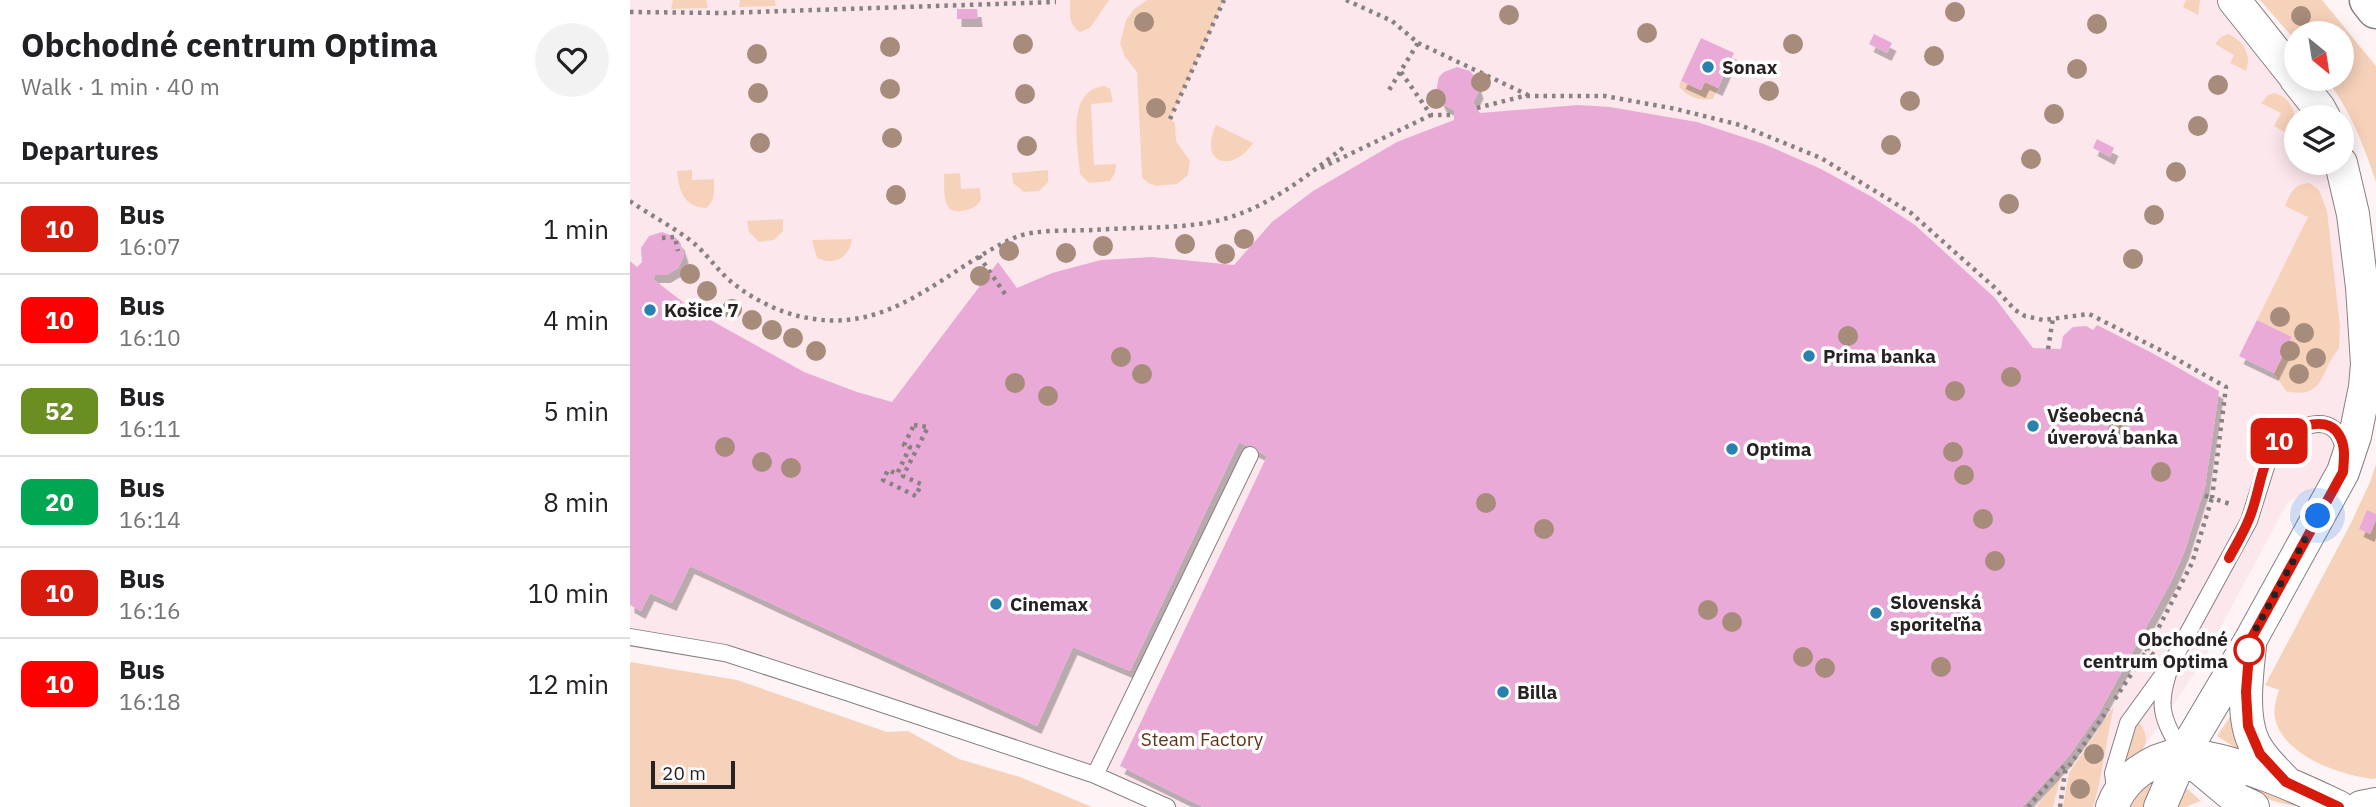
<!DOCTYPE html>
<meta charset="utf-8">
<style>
:root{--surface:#fff;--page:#f2f2f2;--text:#202124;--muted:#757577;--line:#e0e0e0}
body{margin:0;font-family:"IBM Plex Sans",sans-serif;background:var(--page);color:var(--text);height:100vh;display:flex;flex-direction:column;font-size:26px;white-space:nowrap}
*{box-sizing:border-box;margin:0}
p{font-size:23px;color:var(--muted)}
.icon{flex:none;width:38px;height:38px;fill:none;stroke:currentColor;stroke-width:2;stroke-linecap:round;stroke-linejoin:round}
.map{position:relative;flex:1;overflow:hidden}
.side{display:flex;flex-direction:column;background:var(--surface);width:630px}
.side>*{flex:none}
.badge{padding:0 14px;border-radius:10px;font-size:24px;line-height:46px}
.needle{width:46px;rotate:150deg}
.buttons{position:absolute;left:1654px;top:21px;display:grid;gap:14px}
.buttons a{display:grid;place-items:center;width:70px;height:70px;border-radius:50%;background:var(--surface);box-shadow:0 4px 18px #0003;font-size:35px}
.scale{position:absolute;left:21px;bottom:18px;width:84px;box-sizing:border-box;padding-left:7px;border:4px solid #272223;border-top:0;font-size:19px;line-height:24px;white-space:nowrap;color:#272223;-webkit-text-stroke:5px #fff;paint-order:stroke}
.you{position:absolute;width:35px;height:35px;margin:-18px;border:5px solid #fff;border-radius:50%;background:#1a73e8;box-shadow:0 0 0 10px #1a73e833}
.map>.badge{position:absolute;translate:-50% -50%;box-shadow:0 0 0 4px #fff}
h2{padding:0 21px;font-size:26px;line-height:63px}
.round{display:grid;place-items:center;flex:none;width:74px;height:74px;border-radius:37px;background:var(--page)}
.summary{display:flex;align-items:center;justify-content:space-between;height:119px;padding:0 21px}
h1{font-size:33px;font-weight:700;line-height:52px}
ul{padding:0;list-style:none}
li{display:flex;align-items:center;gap:21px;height:91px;padding:0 21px;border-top:2px solid var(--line)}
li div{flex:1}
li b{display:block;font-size:26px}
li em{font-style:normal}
li .badge{min-width:77px;font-weight:700;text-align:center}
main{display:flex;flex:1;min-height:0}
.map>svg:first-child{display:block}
.built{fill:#fce8ec}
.green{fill:#f7d2bb}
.building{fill:#eaaad7;filter:url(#shadow)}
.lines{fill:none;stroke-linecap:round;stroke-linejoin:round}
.lane-casing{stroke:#887e80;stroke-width:18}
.street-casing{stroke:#887e80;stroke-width:34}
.highway-casing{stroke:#887e80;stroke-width:41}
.path{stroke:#888182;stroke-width:4.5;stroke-dasharray:3.5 5;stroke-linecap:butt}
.lane{stroke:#fff;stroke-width:16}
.street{stroke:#fff;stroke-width:32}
.highway{stroke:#fff;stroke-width:38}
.tree{fill:#a78b7b}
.line-casing{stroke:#fff;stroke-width:16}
.line{stroke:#d61a0c;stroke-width:10}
.walk{stroke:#272223;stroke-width:7;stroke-dasharray:0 12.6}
.poi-dot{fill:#2a81b0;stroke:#fff;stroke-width:2.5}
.stop-dot{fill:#fff;stroke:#d61a0c;stroke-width:3.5}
.labels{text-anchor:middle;stroke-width:7;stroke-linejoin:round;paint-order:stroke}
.poi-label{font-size:19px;font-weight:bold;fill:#272223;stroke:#fff;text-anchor:start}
.stop-label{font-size:19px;font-weight:bold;fill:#272223;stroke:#fff;text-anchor:end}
.park-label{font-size:19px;fill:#603517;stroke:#fff}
</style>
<main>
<section class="side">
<div class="summary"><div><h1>Obchodné centrum Optima</h1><p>Walk · 1 min · 40 m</p></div><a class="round"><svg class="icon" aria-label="heart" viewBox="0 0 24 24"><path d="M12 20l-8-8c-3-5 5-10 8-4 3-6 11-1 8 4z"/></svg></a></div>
<h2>Departures</h2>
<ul>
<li><span class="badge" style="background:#d61a0c;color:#fff">10</span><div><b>Bus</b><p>16:07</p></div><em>1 min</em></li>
<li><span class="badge" style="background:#f00;color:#fff">10</span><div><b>Bus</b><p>16:10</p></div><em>4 min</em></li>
<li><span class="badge" style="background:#6b8e23;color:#fff">52</span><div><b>Bus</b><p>16:11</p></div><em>5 min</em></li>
<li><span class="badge" style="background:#00a651;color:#fff">20</span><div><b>Bus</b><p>16:14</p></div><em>8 min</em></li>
<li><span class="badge" style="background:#d61a0c;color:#fff">10</span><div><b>Bus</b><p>16:16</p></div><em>10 min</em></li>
<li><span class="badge" style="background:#f00;color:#fff">10</span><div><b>Bus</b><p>16:18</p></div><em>12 min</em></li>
</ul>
</section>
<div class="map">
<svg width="1746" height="807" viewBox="0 0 1746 807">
<defs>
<filter id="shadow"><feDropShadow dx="4.5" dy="8" stdDeviation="0" flood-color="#0004"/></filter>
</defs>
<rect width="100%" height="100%" fill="#fef4f6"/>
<path class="built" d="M0,0H1604L1694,117H1666V163H1711L1732,287L1713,472L1658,502L1571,664L1513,749L1494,767L1560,807H537L219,693L0,637Z"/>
<path class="green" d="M43,0H76L78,8L41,9Z
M110,0H145L146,6L109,7Z
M440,0H479L460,28L450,32C438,25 440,13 440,0Z
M517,0H594L540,119L545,123L546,141L560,161L558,175L547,184L527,186L518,183L512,177L507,72L495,57L490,43L496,20L503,10Z
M1556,0H1570L1568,15L1553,7Z
M1630,0H1692L1746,66V182C1734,146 1720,109 1696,79H1712V33H1666V41Z
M1598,34C1614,41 1622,55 1616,71L1600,63L1604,55L1585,44L1591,37Z
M1051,81L1070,90L1075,82L1088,88L1083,99C1071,101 1056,97 1049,86Z
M474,86L480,89L483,102L461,104L464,165L486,164L485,173L480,181L459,183L450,174C448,147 435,91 474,86Z
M1645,93C1665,100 1668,117 1660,135L1644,126L1651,113L1631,103L1638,95Z
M586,125L623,143C601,175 568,163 586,125Z
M62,170V180L84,179C84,190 86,201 76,208C53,207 49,190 47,171Z
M418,170V182L409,191L394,192L383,183L382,173Z
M330,173L331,189L350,188L351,200C347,206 344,208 336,210C310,217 315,192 314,174Z
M1679,183L1689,190L1697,211L1710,326L1709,349C1690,367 1697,401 1656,391L1644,373L1662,337L1627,320L1678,217L1655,206C1661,192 1664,184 1679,183Z
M153,219V231L144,240L129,242L119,232L117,221Z
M222,239C219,258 205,266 187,258L182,240Z
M1746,464V778L1744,779C1711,776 1652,755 1645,718C1643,708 1646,700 1649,690L1635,685L1721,523L1740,482Z
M0,662L107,680L257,732L278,731L329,759L390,777L462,807H0Z
M1484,706C1476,740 1473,774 1463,807H1433L1439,773Z
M1607,706L1618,756L1587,736Z
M1508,721C1526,744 1511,752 1493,767Z
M1431,775L1423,807H1406Z
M1527,776L1519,807H1496L1505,793Z
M1605,779L1680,807C1654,807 1624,797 1605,779Z
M1553,785L1571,801L1555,807H1540Z"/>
<path class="building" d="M327,9H347L348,19H327Z
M1244,34L1262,43L1257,53L1239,44Z
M1071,38L1104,53L1088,88L1075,82L1071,90L1051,81Z
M827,67L840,71L845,77L849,91L843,103L850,113L948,105L980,107L1067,122L1134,144L1191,169L1242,197L1285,225L1365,298L1403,348L1431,349L1433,336L1443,327L1456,326L1463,330L1467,325L1524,354L1589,391L1575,486L1555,550L1542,580L1469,713L1438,757L1392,807H573L490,766L637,456L609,442L500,671L443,647L407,726L60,566L42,603L20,593L11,611L0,605V261L7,267L12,262L11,248L19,236L32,232L45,237L50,242L54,255L48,268L36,275H25L23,279L66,312L174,372L227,392L262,402L368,262L387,288L422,273L471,260L522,257L604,265L642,222L683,191L767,142L824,120V110L812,104L806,91L809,77L814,72Z
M1467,139L1484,148L1480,157L1463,148Z
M1627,320L1662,337L1644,373L1609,356Z
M1737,510L1746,514V520L1740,534L1729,529Z"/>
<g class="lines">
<g class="lane-casing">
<path id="lane" d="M0,637L95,653L219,693L465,775L537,807
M1553,754C1530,715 1527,707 1541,664L1619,521L1640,454C1657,427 1709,404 1714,452
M465,775L620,455
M1486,796L1483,773L1498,723L1535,672"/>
</g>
<g class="street-casing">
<path id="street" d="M1604,0L1666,78
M1666,79L1689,108L1694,117
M1620,646C1617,674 1611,717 1624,743C1631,758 1644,769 1655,781
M1554,755L1608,800L1623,807
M1482,807C1493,777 1521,759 1551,754C1558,753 1566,756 1573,757C1621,766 1665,786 1709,807
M1530,807L1553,754L1620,641L1713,472L1725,436L1735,387L1737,364L1732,287L1723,214L1711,163
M1731,807L1746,804"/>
</g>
<g class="highway-casing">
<path id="highway" d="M1739,0L1746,9"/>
</g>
<path class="path" d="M716,0L762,21L788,43L759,90
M0,12L94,13L426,2
M788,43L898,95
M771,72L801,115H824
M847,108L894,96H975L1046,109L1110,125L1191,158L1281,213L1364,287L1385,310L1395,316L1413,320L1459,314L1534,352L1596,387L1582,498L1603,505
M540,119L594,0
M691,168L801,115
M0,201C21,216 46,228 66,245C78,256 87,269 99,280C123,300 153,315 184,319C267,331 317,267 386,237C406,229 442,231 465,230C502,227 540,229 576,223C630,214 672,180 714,147
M32,238L45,237L48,251
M349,256L375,294
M1418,349L1423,318
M284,425L298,427L273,476L291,484L286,496L253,480L258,470L267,474L280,447L274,445Z
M1524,655L1517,650L1562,563L1582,498L1573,495
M1485,699L1517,650
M1398,807L1437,763
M1430,807L1435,772L1478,709"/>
<use href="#lane" class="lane"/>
<use href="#street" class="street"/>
<use href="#highway" class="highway"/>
</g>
<g class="tree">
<circle cx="1325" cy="12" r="10"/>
<circle cx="879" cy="15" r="10"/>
<circle cx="1671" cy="16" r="10"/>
<circle cx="514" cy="22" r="10"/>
<circle cx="1467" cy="24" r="10"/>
<circle cx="1017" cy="33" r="10"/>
<circle cx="393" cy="44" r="10"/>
<circle cx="1163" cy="44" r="10"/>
<circle cx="260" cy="47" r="10"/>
<circle cx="127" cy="54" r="10"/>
<circle cx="1304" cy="56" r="10"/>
<circle cx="1447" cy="69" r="10"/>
<circle cx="851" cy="82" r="10"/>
<circle cx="1588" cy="85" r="10"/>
<circle cx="260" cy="89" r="10"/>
<circle cx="1139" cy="91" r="10"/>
<circle cx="128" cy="93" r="10"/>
<circle cx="395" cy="94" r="10"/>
<circle cx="806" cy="99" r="10"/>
<circle cx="1280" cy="101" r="10"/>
<circle cx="526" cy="108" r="10"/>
<circle cx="1424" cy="114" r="10"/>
<circle cx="1568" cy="126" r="10"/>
<circle cx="262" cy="138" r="10"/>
<circle cx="130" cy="143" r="10"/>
<circle cx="1261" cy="145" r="10"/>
<circle cx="397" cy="146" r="10"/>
<circle cx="1401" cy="159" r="10"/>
<circle cx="1546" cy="172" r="10"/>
<circle cx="266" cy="195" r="10"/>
<circle cx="1379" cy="204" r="10"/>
<circle cx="1524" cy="215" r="10"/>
<circle cx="614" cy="239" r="10"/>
<circle cx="555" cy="244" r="10"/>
<circle cx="473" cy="246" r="10"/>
<circle cx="379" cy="251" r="10"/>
<circle cx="436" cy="253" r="10"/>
<circle cx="595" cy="254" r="10"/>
<circle cx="1503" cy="259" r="10"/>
<circle cx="60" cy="274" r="10"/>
<circle cx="350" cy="276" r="10"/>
<circle cx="77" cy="291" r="10"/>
<circle cx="102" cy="309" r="10"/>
<circle cx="1650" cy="317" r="10"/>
<circle cx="122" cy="320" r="10"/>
<circle cx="142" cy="330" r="10"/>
<circle cx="1674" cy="333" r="10"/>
<circle cx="1218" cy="336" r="10"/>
<circle cx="163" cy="338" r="10"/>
<circle cx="186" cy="351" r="10"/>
<circle cx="1660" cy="351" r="10"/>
<circle cx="491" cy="357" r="10"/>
<circle cx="1686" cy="358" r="10"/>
<circle cx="512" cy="374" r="10"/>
<circle cx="1669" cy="374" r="10"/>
<circle cx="1381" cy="377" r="10"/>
<circle cx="385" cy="383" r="10"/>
<circle cx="1325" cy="391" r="10"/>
<circle cx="418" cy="396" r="10"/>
<circle cx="1488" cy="430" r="10"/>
<circle cx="95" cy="447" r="10"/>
<circle cx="1323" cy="452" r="10"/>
<circle cx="132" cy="462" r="10"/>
<circle cx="161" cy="468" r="10"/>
<circle cx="1531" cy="472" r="10"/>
<circle cx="1334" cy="475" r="10"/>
<circle cx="856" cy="503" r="10"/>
<circle cx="1353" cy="519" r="10"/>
<circle cx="914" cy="529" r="10"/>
<circle cx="1365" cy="561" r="10"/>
<circle cx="1078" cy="610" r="10"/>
<circle cx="1102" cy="622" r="10"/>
<circle cx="1173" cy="657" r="10"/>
<circle cx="1311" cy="667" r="10"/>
<circle cx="1195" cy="668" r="10"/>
<circle cx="1464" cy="754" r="10"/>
<circle cx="1450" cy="789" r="10"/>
</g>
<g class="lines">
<g class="line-casing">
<path id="line" d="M1599,558C1606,545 1614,532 1619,519C1629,496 1630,467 1644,447C1656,431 1695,411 1709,435C1716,446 1714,459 1713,472L1620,641L1616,692L1618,726L1630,754L1656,782L1709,807"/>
</g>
<use href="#line" class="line"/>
<path class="walk" d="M1619,650L1612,654L1688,516"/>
</g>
<g class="poi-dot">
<circle cx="1078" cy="67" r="7"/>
<circle cx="20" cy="310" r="7"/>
<circle cx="1179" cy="356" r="7"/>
<circle cx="1403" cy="426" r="7"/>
<circle cx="1102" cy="449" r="7"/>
<circle cx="366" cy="604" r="7"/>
<circle cx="1246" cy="613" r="7"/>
<circle cx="873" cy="692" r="7"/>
</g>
<circle class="stop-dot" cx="1619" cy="650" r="14"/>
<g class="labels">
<g class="poi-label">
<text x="1092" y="74">Sonax</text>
<text x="34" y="317">Košice 7</text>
<text x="1193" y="363">Prima banka</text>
<text x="1417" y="422">Všeobecná<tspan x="1417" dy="22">úverová banka</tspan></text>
<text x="1116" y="456">Optima</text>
<text x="1260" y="609">Slovenská<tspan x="1260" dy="22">sporiteľňa</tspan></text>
<text x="380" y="611">Cinemax</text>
<text x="887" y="699">Billa</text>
</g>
<g class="stop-label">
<text x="1598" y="646">Obchodné<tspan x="1598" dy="22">centrum Optima</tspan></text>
</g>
<g class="park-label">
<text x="572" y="746">Steam Factory</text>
</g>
</g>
</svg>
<div class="buttons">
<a><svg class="needle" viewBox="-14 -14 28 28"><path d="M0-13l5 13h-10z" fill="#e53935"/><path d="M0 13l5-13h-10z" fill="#757577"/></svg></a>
<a><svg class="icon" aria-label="layers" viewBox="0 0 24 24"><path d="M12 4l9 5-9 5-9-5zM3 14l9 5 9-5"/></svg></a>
</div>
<div class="scale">20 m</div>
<div class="you" style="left:1688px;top:516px"></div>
<b class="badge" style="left:1649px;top:441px;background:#d61a0c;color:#fff">10</b>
</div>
</main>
